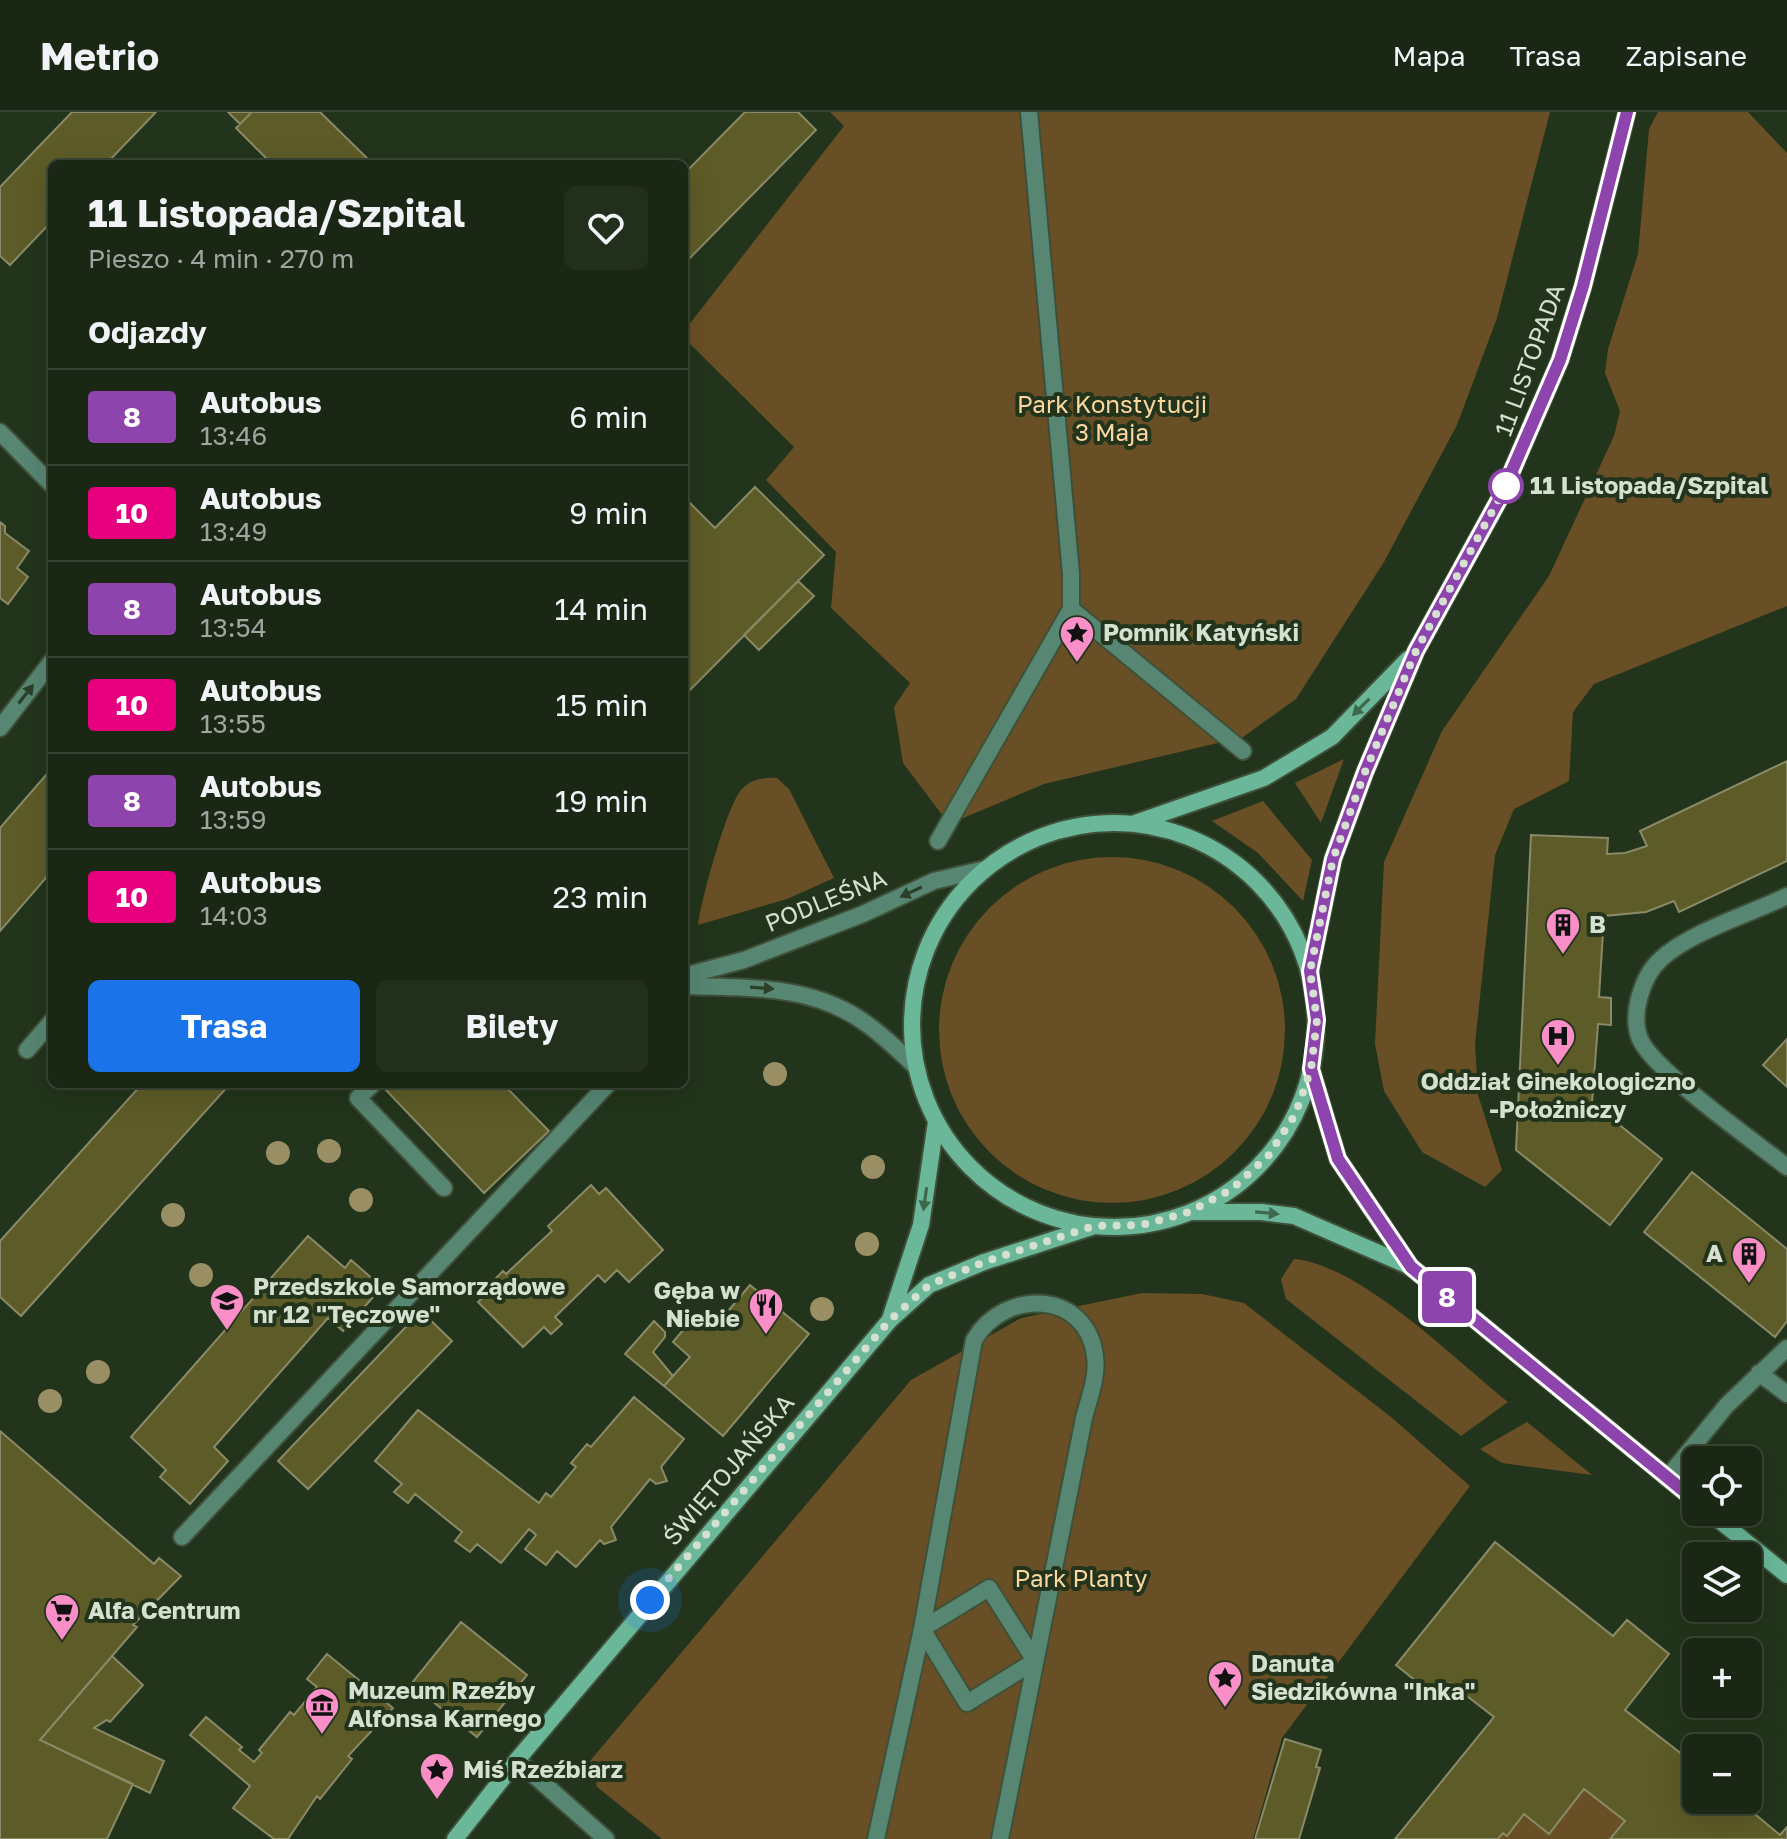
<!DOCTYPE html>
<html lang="pl">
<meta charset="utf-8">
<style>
:root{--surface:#1a2714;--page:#232f1d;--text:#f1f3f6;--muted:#9fa5a0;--line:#384434;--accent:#1a73e8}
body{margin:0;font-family:"Golos Text",sans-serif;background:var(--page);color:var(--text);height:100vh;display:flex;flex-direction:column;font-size:30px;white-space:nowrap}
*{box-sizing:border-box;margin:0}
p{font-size:26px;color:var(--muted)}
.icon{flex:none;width:44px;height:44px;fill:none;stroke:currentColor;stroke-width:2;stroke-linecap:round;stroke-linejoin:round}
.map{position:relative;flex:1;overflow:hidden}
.drawer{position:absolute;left:48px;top:48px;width:640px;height:928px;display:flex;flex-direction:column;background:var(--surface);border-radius:12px;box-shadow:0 8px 32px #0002,0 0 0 2px var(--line)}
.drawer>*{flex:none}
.badge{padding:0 16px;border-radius:6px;font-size:28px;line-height:52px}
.controls{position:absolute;left:1682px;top:1334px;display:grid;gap:16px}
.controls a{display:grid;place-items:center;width:80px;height:80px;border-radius:12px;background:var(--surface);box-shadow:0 8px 32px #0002,0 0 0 2px var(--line);font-size:40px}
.you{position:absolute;width:40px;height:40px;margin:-20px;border:6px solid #fff;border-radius:50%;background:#1a73e8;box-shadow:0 0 0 12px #1a73e833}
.map>.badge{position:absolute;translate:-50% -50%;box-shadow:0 0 0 4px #fff}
h2{padding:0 40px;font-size:30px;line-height:72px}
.round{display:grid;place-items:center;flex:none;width:84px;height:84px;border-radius:12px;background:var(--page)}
.overview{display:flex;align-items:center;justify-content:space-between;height:136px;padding:0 40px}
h1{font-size:38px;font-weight:700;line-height:60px}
.button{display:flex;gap:16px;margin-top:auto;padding:16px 40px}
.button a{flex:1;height:92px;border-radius:12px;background:var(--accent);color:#fff;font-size:32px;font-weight:700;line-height:92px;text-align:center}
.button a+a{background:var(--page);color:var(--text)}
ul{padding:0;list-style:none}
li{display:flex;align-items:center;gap:24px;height:96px;padding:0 40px;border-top:2px solid var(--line)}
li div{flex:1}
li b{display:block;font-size:30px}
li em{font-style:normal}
li .badge{min-width:88px;font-weight:700;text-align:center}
header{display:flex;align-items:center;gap:48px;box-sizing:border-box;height:112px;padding:0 40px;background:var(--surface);border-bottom:2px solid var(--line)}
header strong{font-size:38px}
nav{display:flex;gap:44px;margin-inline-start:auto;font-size:28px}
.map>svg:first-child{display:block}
.green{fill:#694f25}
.building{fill:#5d5b27;stroke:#8a8a68;stroke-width:2}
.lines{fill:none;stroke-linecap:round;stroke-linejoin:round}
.lane-casing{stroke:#3f5038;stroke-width:20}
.street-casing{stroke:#3f5038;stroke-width:20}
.secondary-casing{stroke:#3f5038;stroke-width:20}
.lane{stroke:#578673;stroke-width:16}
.street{stroke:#578673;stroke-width:16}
.secondary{stroke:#6ab899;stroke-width:16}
.tree{fill:#9a8e64}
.oneway{fill:#2a4028}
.oneway2{fill:#3f694d}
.line-casing{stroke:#fff;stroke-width:18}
.line{stroke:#8e44ad;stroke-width:12}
.walk{stroke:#d5e0d1;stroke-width:8;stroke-dasharray:0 14.4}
.stop-dot{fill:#fff;stroke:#8e44ad;stroke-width:4}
.labels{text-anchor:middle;stroke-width:8;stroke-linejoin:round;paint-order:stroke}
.street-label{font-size:24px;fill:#d5e0d1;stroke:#22341b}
.park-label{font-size:24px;fill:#fdd7a0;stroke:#22341b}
.stop-label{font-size:24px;font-weight:bold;fill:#d5e0d1;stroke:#22341b;text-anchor:start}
.poi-label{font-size:24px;font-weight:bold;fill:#d5e0d1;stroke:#22341b;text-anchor:start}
</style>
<header>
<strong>Metrio</strong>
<nav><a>Mapa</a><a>Trasa</a><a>Zapisane</a></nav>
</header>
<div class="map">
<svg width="1787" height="1727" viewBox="0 0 1787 1727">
<rect width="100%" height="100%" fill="#22341b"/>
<path class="green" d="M830,0H1550L1497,206L1457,313L1384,450L1296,587L1243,625L1044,672L949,712L903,651L894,595L910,571L831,496L836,440L766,368L794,335L684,226V219L844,14Z
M1658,0H1748L1787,41V494L1594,572L1573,600L1569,669L1514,697L1495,743L1475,932L1478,983L1502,1058L1485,1075L1422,1040L1384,979L1375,932L1384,750L1442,619L1549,464L1614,324L1620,299L1605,261L1608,237L1638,142L1649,17Z
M1344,647L1321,711L1295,671Z
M777,666L789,677L834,766L787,787L698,813C701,789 727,692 742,677C751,667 765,665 777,666Z
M1263,689L1312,748L1303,789L1258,741L1212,709Z
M939 918a173 173 0 1 1 346 0a173 173 0 1 1-346 0Z
M1294,1147C1361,1153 1454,1247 1508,1290L1461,1324L1286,1187L1281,1167Z
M1142,1181L1202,1182L1244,1191L1391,1305L1470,1374L1282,1626L1253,1727H662L597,1675L590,1649L911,1268L1021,1206Z
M1527,1310L1592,1363L1502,1351L1480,1337Z
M1584,1677L1625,1709L1610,1727H1498L1503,1721L1507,1723L1524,1702L1549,1721Z"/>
<path class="building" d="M72,0H156L106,52H52V109L10,153L0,144V75Z
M228,0H252L240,12Z
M252,0H320L373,52H272L236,16Z
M745,0H798L816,18L684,152V62Z
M755,375L824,443L684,584V385L715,416Z
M0,410L5,414V421L29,439L17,456L28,465L8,492L0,486Z
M798,469L814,484L759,538L744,523Z
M1787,649V749L1679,800L1674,789L1646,800L1604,804L1599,885L1611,886V913L1598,912L1592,991L1662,1047L1610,1113L1516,1038L1531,723L1608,726L1607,742L1625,741L1647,734L1640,719Z
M52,656V759L0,819V716Z
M1787,927V975L1763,953Z
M142,972H230L21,1204L0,1185V1129Z
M388,972H503L549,1019L484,1081L384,976Z
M1692,1060L1787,1137V1209L1775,1225L1644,1120Z
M591,1073L599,1082L606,1076L663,1138L629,1170L617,1158L605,1170L598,1163L555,1205L562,1212L551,1222L544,1215L523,1235L478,1190L494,1175L491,1171L503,1159L506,1162L552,1119L548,1114Z
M308,1124L345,1156L351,1148L382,1175L343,1219L328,1206L214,1335L228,1349L190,1392L160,1365L166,1358L131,1325Z
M750,1173L809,1222L723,1324L664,1274L690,1245L673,1230L696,1203L713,1217Z
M421,1199L452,1229L308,1377L278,1349Z
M654,1209L665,1220V1225L653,1240L673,1264L664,1274L625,1242Z
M634,1285L684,1327L661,1355L667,1369L656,1372L650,1367L611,1415L616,1428L604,1432L600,1428L576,1455L557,1439L546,1453L525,1437L536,1423L529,1417L501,1451L477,1432L470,1440L455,1429L462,1420L415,1382L408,1391L394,1380L402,1372L375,1349L418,1298L539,1391L546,1381L551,1385L576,1355L571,1351L587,1332L591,1335Z
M0,1319L154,1452L159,1446L181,1464L133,1513L137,1515L40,1628L133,1672L107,1727H0Z
M1495,1430L1613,1524L1627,1508L1669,1542L1625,1598L1696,1653V1688H1738L1780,1723L1787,1715V1727H1610L1625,1709L1584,1677L1549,1722L1524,1702L1507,1724L1503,1721L1498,1727H1395L1494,1605L1450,1571L1447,1574L1451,1577L1441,1589L1396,1553Z
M461,1510L527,1563L477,1625L411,1572Z
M327,1542L393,1596L348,1644L352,1647L320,1687L317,1684L288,1727H274L233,1696L250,1674L190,1623L206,1605L242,1635L239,1638L254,1650L262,1641L259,1638L290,1600L294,1603L317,1575L307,1567Z
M112,1544L143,1573L110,1610L107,1608L94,1616L164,1649L150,1681L40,1628Z
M1285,1627L1321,1638L1316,1655L1320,1656L1299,1727H1255Z"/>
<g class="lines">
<g class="lane-casing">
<path id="lane" d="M1787,784C1750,802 1690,820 1661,847C1642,864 1630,903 1640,927C1653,958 1755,1030 1787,1055
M373,972L358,986L444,1076
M1759,1261L1787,1282
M1667,1366L1727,1293L1787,1236
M182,1425L608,972"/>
</g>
<g class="street-casing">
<path id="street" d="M0,320L52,373
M1071,497L1243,639
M0,616L52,549
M938,729L1071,497V462L1029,0
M684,864L744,848L863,802L934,769L985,757
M684,874C748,876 814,872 868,913C885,925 900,940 915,954
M27,938L52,909
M989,1476L1035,1549L967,1591L922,1517Z
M517,1648L606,1727
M876,1727L922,1517L974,1228C1004,1176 1087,1178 1095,1244C1098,1265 1089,1286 1084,1306L1000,1727"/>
</g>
<g class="secondary-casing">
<path id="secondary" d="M1135,711L1264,666L1332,625L1408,547
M912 913a202 202 0 1 1 404 0a202 202 0 1 1-404 0Z
M1310,859L1333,747L1365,660L1416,539L1501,384L1560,248L1583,174L1627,0
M1311,957L1338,1047L1410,1154
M1191,1100H1261L1294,1104L1411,1155L1696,1389
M890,1207L921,1113L936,1010
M1709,1400L1787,1463
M455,1727L517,1648L890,1208L929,1173L984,1150L1092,1115"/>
</g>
<use href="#lane" class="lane"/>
<use href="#street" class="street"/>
<use href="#secondary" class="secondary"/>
</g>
<g class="tree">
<circle cx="775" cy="962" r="12"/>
<circle cx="329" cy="1039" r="12"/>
<circle cx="278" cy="1041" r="12"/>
<circle cx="873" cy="1055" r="12"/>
<circle cx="361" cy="1088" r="12"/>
<circle cx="173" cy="1103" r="12"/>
<circle cx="867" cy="1132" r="12"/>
<circle cx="201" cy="1163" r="12"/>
<circle cx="822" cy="1197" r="12"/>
<circle cx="98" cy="1260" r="12"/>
<circle cx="50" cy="1289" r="12"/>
</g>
<defs><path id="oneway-solid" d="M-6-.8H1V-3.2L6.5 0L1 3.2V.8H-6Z" transform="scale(2)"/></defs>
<g class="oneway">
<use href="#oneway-solid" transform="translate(26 582) rotate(-52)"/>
<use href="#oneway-solid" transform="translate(911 780) rotate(155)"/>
<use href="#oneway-solid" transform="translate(762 876) rotate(4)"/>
</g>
<g class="oneway2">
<use href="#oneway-solid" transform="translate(1361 595) rotate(135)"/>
<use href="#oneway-solid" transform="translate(925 1087) rotate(98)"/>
<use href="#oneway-solid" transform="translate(1267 1101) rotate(5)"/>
</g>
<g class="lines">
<g class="line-casing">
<path id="line" d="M1627,0L1583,174L1560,248L1501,384L1416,539L1365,660L1333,747L1310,859L1317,908L1311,957L1338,1047L1411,1155L1696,1389"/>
</g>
<use href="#line" class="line"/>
<path class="walk" d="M650,1488L890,1208L929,1173L984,1150L1093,1114L1142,1113L1189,1100L1232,1077L1268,1044L1295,1003L1311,957L1317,908L1310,859L1333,747L1365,660L1416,539L1506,374"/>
</g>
<defs>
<g id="sight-pin" transform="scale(1.8)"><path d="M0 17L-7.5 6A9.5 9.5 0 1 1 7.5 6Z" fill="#fa8fc8" stroke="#22341b"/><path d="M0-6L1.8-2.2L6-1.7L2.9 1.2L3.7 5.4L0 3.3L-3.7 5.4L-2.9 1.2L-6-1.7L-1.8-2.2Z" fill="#111"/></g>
<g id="building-pin" transform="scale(1.8)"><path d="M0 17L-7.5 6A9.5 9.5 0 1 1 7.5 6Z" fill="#fa8fc8" stroke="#22341b"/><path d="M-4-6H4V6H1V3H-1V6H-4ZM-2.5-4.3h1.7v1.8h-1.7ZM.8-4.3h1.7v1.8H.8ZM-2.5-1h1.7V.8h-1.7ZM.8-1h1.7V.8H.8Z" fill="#111"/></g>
<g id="hospital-pin" transform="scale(1.8)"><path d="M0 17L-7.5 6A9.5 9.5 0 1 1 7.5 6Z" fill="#fa8fc8" stroke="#22341b"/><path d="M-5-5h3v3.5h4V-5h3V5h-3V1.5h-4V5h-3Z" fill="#111"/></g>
<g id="school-pin" transform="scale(1.8)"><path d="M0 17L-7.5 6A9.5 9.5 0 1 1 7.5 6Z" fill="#fa8fc8" stroke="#22341b"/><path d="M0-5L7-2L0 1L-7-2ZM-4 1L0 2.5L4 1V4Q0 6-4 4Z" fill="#111"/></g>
<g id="restaurant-pin" transform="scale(1.8)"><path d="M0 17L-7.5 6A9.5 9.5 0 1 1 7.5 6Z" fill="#fa8fc8" stroke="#22341b"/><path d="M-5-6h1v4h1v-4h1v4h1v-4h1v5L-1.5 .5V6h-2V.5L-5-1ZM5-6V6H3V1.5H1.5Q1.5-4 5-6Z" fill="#111"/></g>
<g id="supermarket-pin" transform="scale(1.8)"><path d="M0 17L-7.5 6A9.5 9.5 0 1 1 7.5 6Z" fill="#fa8fc8" stroke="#22341b"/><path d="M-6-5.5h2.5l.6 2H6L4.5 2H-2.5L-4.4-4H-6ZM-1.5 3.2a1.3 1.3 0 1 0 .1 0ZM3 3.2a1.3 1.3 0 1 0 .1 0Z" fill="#111"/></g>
<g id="museum-pin" transform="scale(1.8)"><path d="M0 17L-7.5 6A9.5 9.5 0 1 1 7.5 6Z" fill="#fa8fc8" stroke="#22341b"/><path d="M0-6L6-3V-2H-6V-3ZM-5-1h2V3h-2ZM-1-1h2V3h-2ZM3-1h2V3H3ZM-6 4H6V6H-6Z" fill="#111"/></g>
</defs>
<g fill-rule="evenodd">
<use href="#sight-pin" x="1077" y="521"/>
<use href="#building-pin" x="1563" y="813"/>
<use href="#hospital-pin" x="1558" y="924"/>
<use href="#building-pin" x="1749" y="1142"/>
<use href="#school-pin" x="227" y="1189"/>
<use href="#restaurant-pin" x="766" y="1193"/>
<use href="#supermarket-pin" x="62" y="1499"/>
<use href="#sight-pin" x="1225" y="1566"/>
<use href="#museum-pin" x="322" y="1593"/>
<use href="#sight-pin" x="437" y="1658"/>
</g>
<circle class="stop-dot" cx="1506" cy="374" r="16"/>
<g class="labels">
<g class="street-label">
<text transform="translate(1530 248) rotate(-70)" y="8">11 LISTOPADA</text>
<text transform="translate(826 789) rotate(-22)" y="8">PODLEŚNA</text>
<text transform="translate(729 1358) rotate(-50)" y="8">ŚWIĘTOJAŃSKA</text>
</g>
<g class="park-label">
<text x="1112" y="301">Park Konstytucji<tspan x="1112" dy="28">3 Maja</tspan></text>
<text x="1081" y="1475">Park Planty</text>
</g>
<g class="stop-label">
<text x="1530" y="382">11 Listopada/Szpital</text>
</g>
<g class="poi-label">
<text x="1103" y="529">Pomnik Katyński</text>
<text x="1589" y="821">B</text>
<text x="1558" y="978" text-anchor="middle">Oddział Ginekologiczno<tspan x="1558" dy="28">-Położniczy</tspan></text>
<text x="1723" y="1150" text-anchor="end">A</text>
<text x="253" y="1183">Przedszkole Samorządowe<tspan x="253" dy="28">nr 12 "Tęczowe"</tspan></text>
<text x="740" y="1187" text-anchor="end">Gęba w<tspan x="740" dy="28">Niebie</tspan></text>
<text x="88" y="1507">Alfa Centrum</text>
<text x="1251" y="1560">Danuta<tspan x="1251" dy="28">Siedzikówna "Inka"</tspan></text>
<text x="348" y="1587">Muzeum Rzeźby<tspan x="348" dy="28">Alfonsa Karnego</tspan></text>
<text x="463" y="1666">Miś Rzeźbiarz</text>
</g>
</g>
</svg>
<div class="controls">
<a><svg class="icon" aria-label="locate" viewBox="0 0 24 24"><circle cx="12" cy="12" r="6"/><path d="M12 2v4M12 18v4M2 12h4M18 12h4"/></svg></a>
<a><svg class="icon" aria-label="layers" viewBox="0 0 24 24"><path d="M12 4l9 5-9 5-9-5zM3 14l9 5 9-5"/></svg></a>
<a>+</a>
<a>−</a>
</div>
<div class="you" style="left:650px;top:1488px"></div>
<b class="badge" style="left:1447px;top:1185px;background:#8e44ad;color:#fff">8</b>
<section class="drawer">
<div class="overview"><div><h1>11 Listopada/Szpital</h1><p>Pieszo · 4 min · 270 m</p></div><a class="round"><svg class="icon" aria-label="heart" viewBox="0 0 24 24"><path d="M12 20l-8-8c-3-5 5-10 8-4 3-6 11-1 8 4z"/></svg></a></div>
<h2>Odjazdy</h2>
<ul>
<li><span class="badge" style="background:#8e44ad;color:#fff">8</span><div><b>Autobus</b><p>13:46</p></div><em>6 min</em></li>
<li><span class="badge" style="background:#e6007e;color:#fff">10</span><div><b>Autobus</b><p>13:49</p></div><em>9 min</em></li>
<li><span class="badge" style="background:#8e44ad;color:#fff">8</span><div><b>Autobus</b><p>13:54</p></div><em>14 min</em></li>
<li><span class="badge" style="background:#e6007e;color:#fff">10</span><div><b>Autobus</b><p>13:55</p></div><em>15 min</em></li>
<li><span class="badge" style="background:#8e44ad;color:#fff">8</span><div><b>Autobus</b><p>13:59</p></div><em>19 min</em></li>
<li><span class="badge" style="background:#e6007e;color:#fff">10</span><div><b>Autobus</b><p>14:03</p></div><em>23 min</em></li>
</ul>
<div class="button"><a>Trasa</a><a>Bilety</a></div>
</section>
</div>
